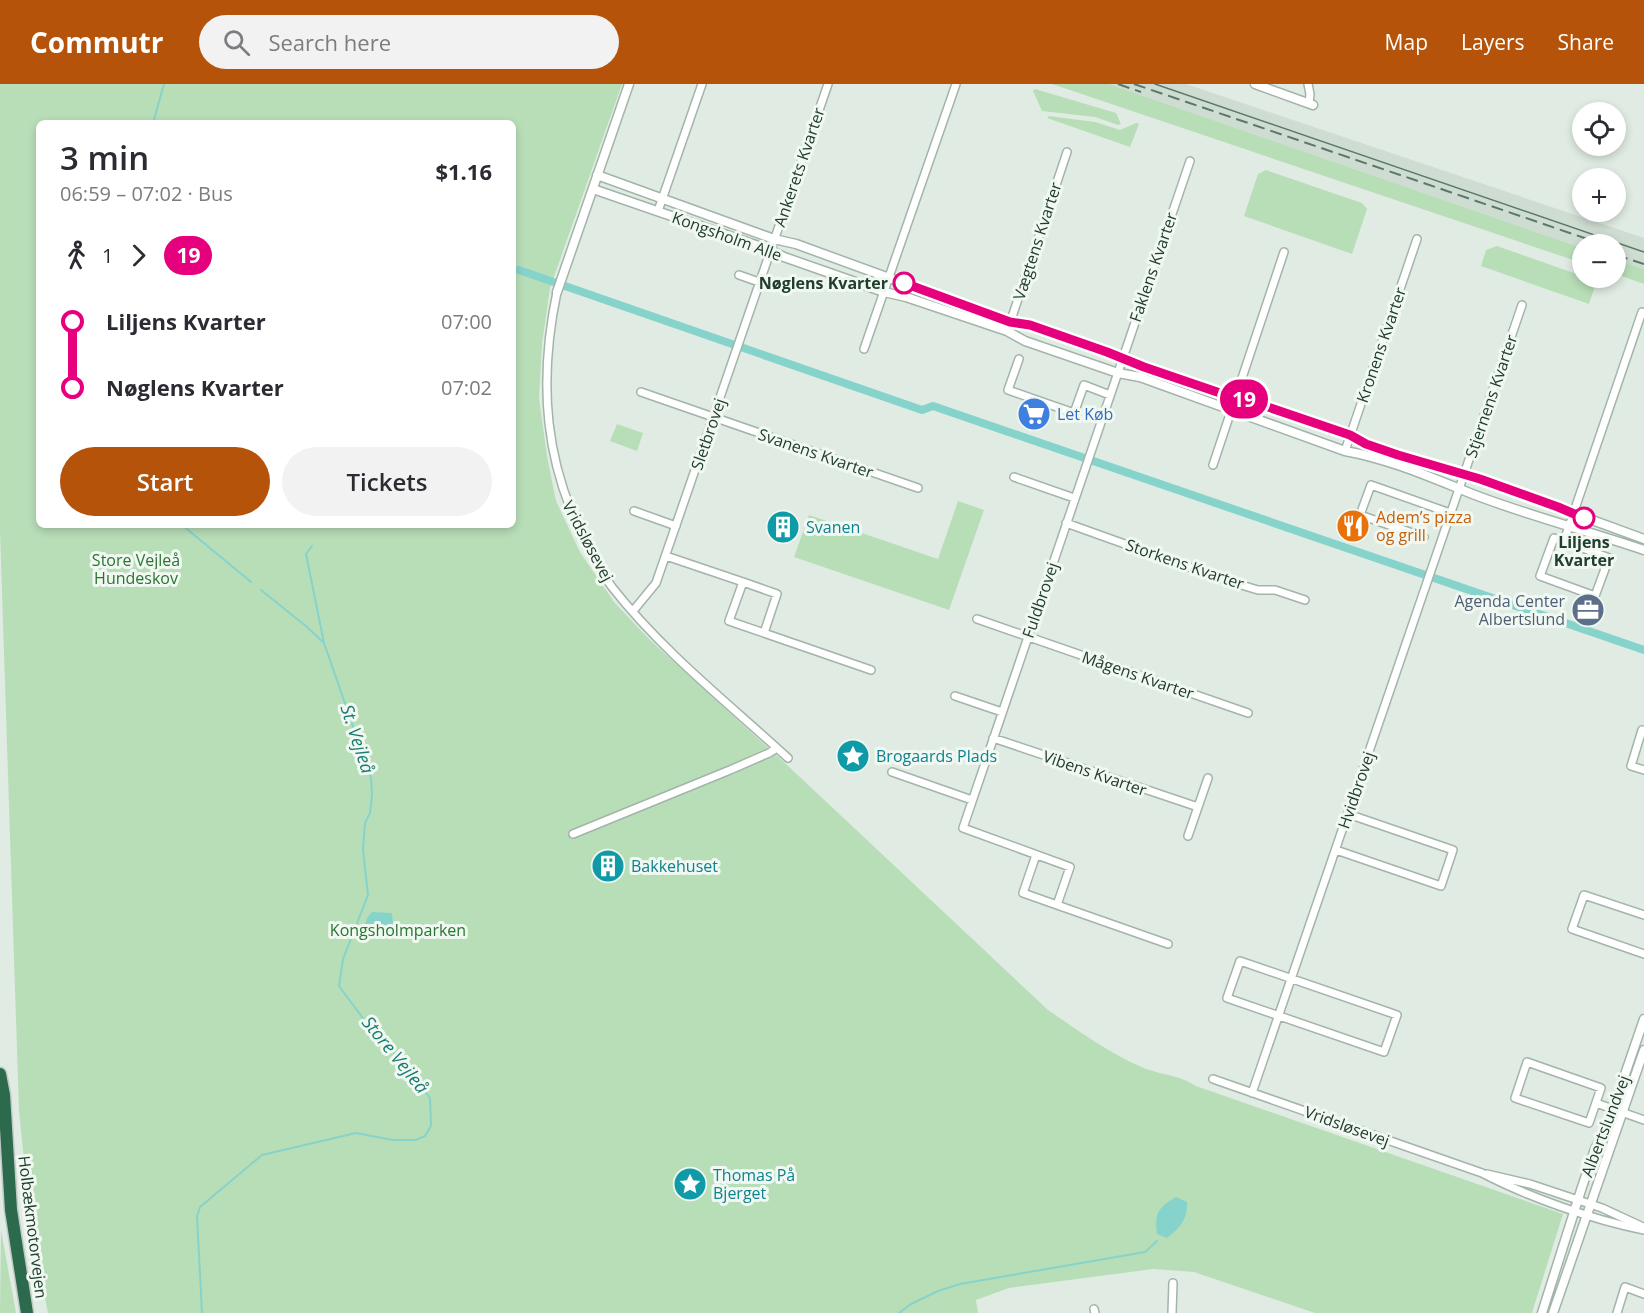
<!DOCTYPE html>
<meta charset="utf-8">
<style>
:root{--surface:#fff;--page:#f2f2f3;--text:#2b2b33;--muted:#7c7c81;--accent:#b45309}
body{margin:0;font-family:"Open Sans",sans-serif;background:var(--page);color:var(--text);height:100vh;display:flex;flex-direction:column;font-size:22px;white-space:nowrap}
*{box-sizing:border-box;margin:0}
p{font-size:20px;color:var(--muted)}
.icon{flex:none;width:33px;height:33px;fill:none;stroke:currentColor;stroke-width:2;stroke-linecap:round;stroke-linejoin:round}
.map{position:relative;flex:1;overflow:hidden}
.side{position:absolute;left:36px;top:36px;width:480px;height:408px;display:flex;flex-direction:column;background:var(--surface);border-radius:9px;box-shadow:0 3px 9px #0003}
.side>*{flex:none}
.badge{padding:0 12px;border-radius:20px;font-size:21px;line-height:39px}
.fabs{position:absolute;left:1572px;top:18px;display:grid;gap:12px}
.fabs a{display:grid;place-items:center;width:54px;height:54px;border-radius:50%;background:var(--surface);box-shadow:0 3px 9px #0003;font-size:30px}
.map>.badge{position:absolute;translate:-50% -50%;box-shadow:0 0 0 3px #fff}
.legs{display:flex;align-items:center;gap:9px;height:66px;padding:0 24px;font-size:20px}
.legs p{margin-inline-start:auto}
.headline{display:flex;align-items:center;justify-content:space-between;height:102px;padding:0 24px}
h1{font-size:33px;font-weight:600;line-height:45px}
.action{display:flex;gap:12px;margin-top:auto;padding:12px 24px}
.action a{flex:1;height:69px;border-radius:36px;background:var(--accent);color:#fff;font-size:24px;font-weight:600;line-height:69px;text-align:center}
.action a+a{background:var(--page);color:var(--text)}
ul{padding:0 24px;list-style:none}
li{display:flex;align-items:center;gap:21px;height:66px;font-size:22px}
li i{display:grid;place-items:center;width:9px;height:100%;margin:0 8px;background:currentColor}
li i::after{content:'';width:15px;height:15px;margin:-8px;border:4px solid;border-radius:50%;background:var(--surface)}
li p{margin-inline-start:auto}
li:first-child i{background:linear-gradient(#0000 50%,currentColor 0)}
li:last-child i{background:linear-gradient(currentColor 50%,#0000 0)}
header{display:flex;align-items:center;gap:36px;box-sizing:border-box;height:84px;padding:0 30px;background:var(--accent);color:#fff}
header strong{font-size:28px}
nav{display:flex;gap:33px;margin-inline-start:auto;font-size:21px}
.search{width:420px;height:54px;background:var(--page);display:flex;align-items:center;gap:15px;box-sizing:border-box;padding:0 21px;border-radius:33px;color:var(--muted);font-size:22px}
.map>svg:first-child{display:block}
.built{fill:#cedcd2}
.green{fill:#b8deb8;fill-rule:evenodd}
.water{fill:#86d3cb}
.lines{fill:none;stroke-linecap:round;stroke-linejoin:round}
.stream{stroke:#86d3cb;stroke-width:2}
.canal{stroke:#86d3cb;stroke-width:8}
.minor-casing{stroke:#a3b4a9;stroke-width:10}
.tertiary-casing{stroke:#a3b4a9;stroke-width:11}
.motorway-casing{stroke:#c1c9c4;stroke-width:15}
.minor{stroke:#fff;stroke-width:7}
.tertiary{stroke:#fff;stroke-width:8}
.motorway{stroke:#2b6a4c;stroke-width:12}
.tram{stroke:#5a7868;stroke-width:1.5}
.rail{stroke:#5a7868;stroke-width:2;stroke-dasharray:12 6;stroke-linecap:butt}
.line-1-casing{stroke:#fff;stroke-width:14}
.line-1{stroke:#e6007e;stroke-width:9}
.stop-1-dot{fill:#fff;stroke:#e6007e;stroke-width:3}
.labels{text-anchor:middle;stroke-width:6;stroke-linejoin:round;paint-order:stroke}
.street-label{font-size:16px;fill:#203d2d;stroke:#f1f8f2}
.stop-label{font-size:16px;font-weight:bold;fill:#203d2d;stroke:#f1f8f2;text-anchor:end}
.shop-label{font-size:16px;fill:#366cbe;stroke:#f1f8f2;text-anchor:start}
.food-label{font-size:16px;fill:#c56008;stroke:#f1f8f2;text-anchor:start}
.culture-label{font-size:16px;fill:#0d838f;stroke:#f1f8f2;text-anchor:start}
.park-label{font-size:16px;fill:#297532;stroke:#f1f8f2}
.service-label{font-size:16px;fill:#4e5e75;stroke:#f1f8f2;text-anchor:end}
.water-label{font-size:18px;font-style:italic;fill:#187b71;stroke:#f1f8f2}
</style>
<header>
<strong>Commutr</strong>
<div class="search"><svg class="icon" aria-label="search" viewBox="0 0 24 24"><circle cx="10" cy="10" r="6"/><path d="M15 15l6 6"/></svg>Search here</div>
<nav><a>Map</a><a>Layers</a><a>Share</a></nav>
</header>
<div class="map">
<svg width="1644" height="1229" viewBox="0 0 1644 1229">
<rect width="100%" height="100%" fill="#e0ece3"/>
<path class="built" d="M1109,0H1186L1644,154V185L1616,176V160H1582V164Z"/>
<path class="green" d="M0,0H622L550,204L542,260L539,314L547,372L556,417L580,468L614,518L650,556L786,680L1048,926C1079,947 1110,970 1144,984C1164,992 1177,990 1196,1002L1563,1130L1532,1229H1315L1194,1188L1153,1185L1009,1204L976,1216L978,1229H48L31,1144L19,1027L0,447ZM39,39H513V441H39Z
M1052,0H1109L1582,164V179Z
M1035,5L1116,29L1121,40L1118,41L1095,33L1042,27L1033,7Z
M1049,32L1095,38L1120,46L1136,39L1139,40L1130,63L1047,34Z
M1266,86L1362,119L1367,125L1352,170L1244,132L1258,90Z
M1497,162L1588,194L1595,202L1589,220L1481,182L1486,166Z
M1616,176L1644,185V200L1616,190Z
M617,340L643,349L637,367L610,357Z
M958,417L984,426L949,526L794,473L809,431L938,475Z
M1,1146L16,1229H0Z"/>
<path class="water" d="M372,828L392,829L393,840L387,848L373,847L364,844L367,834Z
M1176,1113L1187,1118C1188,1135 1180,1144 1167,1154L1157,1150C1154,1130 1158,1123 1176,1113Z"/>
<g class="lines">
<path class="stream" d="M153,39L164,0
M182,441L251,498
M312,462L306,470L324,559
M202,1229L197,1132L200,1123L262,1071L356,1049L393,1056H416L425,1052L431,1042L430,1014L400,975L368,941L339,902L343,875L368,811L363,766L365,739L370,729L372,711L371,694L324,559L307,543L261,506
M899,1229L911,1220L938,1207L960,1200L1145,1168L1157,1157"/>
<path class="canal" d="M519,186L922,326L933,322L1644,566"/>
<g class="minor-casing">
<path id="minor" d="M1308,0L1310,10L1309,19
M658,127L702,0
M739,191L759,198
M557,208C538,298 544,382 589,464C596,477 603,491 612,503C662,567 728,619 788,674
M1009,242L1067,68
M864,265L956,0
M1019,275L1008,306L1074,329L1084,301L1110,311
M641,308L918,404
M1345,367L1417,155
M1213,381L1284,168
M1014,393L1074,414
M634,427L676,442
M1066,439L1228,497L1258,506H1275L1305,516
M1424,453L1360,431L1371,401L1450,429
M1564,457L1609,474L1595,512L1540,492L1554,454L1564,457L1642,228
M666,472L743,498L729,537L871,586
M743,498L777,510L764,549
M633,527L656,499L828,0
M977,535L1248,629
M955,612L1002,628
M1644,647L1642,646L1631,682L1644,686
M993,654L1198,723
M892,688L972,716
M573,750L730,686L769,669L777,664
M1188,752L1208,694
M1336,766L1441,802L1453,766L1348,730
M1036,771L1023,809L1057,821
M1644,831L1584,811L1572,845L1644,870
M1168,860L1057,821L1070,783L963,744L1190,77
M1240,877L1397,931L1384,968L1227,914Z
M1527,978L1601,1004L1589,1039L1515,1014Z
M1213,995L1482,1089C1528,1113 1593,1136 1644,1146
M1252,1009L1522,221
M1596,1019L1644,1036
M1487,1090L1530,1100L1602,1124L1643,1143
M1094,1225L1095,1229
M1172,1229L1173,1199
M1617,1229L1625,1203L1644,1210"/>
</g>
<g class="tertiary-casing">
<path id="tertiary" d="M1255,0L1313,21
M597,91L774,155L796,160L1010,238L1030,241L1107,268L1144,283L1223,311L1252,317L1350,351L1366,360L1398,371L1480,395L1644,455
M593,105L770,166L784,173L884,208L906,213L1007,247L1025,257L1118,289L1140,293L1345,367C1390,375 1432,394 1475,411C1530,432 1588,447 1644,466
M557,208L629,0
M1542,1229L1582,1103L1595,1065L1608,1040L1644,935
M1553,1229L1644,966"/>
</g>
<g class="motorway-casing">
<path id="motorway" d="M0,990L4,1011L11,1126L27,1229"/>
</g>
<use href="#minor" class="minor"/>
<use href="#tertiary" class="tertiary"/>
<use href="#motorway" class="motorway"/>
<path class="tram" d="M1155,0L1644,168"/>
<path class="rail" d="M1118,0L1141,8
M1134,0L1602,160
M1616,171L1644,180"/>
</g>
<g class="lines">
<g class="line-1-casing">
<path id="line-1" d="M904,199L1010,238L1030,241L1107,268L1144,283L1223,310L1268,323L1350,351L1366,360L1398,371L1480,395L1558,423L1584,434"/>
</g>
<use href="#line-1" class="line-1"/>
</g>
<defs>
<g id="supermarket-disc" transform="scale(1.725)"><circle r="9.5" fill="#3f7fe0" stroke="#f1f8f2"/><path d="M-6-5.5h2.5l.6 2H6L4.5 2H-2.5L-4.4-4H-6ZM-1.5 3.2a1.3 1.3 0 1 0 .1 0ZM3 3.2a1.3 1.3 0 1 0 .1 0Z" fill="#fff"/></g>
<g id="restaurant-disc" transform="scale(1.725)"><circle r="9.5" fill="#e8710a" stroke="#f1f8f2"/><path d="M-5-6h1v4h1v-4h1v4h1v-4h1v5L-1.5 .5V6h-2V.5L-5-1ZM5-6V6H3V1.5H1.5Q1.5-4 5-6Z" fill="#fff"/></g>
<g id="building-disc" transform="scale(1.725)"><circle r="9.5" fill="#0f9aa8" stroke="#f1f8f2"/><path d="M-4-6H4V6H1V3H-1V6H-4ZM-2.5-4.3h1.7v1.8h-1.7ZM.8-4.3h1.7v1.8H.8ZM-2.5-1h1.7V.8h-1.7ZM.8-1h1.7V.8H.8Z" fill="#fff"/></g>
<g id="office-disc" transform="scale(1.725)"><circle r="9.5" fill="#5c6f8a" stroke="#f1f8f2"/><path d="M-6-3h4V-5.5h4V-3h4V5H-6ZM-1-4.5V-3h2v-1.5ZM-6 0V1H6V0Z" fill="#fff"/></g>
<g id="sight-disc" transform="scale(1.725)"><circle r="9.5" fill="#0f9aa8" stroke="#f1f8f2"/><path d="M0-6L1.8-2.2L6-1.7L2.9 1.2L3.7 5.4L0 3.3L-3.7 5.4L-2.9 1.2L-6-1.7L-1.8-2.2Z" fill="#fff"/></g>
</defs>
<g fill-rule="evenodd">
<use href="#supermarket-disc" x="1034" y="330"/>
<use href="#restaurant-disc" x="1353" y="442"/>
<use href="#building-disc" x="783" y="443"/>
<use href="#office-disc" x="1588" y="526"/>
<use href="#sight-disc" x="853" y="672"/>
<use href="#building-disc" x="608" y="782"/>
<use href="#sight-disc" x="690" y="1100"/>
</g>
<g class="stop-1-dot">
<circle cx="904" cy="199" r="10"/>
<circle cx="1584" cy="434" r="10"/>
</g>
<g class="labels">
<g class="street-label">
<text transform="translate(799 83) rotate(-71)" y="6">Ankerets Kvarter</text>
<text transform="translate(727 152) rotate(20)" y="6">Kongsholm Alle</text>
<text transform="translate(1037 157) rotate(-72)" y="6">Vægtens Kvarter</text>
<text transform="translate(1153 183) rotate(-71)" y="6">Faklens Kvarter</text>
<text transform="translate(1381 261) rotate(-71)" y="6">Kronens Kvarter</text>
<text transform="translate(1491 312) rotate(-71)" y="6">Stjernens Kvarter</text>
<text transform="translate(708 350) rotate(-71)" y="6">Sletbrovej</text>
<text transform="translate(816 369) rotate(19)" y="6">Svanens Kvarter</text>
<text transform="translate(588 457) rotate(62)" y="6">Vridsløsevej</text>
<text transform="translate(1185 480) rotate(19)" y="6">Storkens Kvarter</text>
<text transform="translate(1040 516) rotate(-71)" y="6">Fuldbrovej</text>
<text transform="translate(1138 591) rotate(19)" y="6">Mågens Kvarter</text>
<text transform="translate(1095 689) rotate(19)" y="6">Vibens Kvarter</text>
<text transform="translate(1356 706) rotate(-71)" y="6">Hvidbrovej</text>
<text transform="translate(1347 1042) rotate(20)" y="6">Vridsløsevej</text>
<text transform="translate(1605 1042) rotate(-69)" y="6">Albertslundvej</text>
<text transform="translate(33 1143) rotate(83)" y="6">Holbækmotorvejen</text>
</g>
<g class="stop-label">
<text x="888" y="205">Nøglens Kvarter</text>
<text x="1584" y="464" text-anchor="middle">Liljens<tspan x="1584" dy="18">Kvarter</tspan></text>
</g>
<g class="shop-label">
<text x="1057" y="336">Let Køb</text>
</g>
<g class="food-label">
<text x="1376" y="439">Adem’s pizza<tspan x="1376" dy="18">og grill</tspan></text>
</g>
<g class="culture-label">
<text x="806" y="449">Svanen</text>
<text x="876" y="678">Brogaards Plads</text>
<text x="631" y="788">Bakkehuset</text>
<text x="713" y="1097">Thomas På<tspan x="713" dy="18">Bjerget</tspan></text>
</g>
<g class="park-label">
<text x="136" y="482">Store Vejleå<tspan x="136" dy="18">Hundeskov</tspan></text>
<text x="398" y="852">Kongsholmparken</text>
</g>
<g class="service-label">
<text x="1565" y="523">Agenda Center<tspan x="1565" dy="18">Albertslund</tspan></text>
</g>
<g class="water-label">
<text transform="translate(357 655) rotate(72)" y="6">St. Vejleå</text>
<text transform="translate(395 971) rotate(51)" y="6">Store Vejleå</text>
</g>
</g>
</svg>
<div class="fabs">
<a><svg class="icon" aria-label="locate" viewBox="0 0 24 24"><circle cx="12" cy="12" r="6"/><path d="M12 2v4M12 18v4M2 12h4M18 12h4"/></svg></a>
<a>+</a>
<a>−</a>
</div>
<b class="badge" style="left:1244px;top:315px;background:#e6007e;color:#fff">19</b>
<section class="side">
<div class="headline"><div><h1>3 min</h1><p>06:59 – 07:02 · Bus</p></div><b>$1.16</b></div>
<div class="legs"><svg class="icon" aria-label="walk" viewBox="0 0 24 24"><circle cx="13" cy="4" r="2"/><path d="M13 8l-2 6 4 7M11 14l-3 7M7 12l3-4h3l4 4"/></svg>1<svg class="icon" aria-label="forward" viewBox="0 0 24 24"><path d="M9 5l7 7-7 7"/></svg><b class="badge" style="background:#e6007e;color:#fff">19</b></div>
<ul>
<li><i style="color:#e6007e"></i><b>Liljens Kvarter</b><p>07:00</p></li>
<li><i style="color:#e6007e"></i><b>Nøglens Kvarter</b><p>07:02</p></li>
</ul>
<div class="action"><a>Start</a><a>Tickets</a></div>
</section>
</div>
